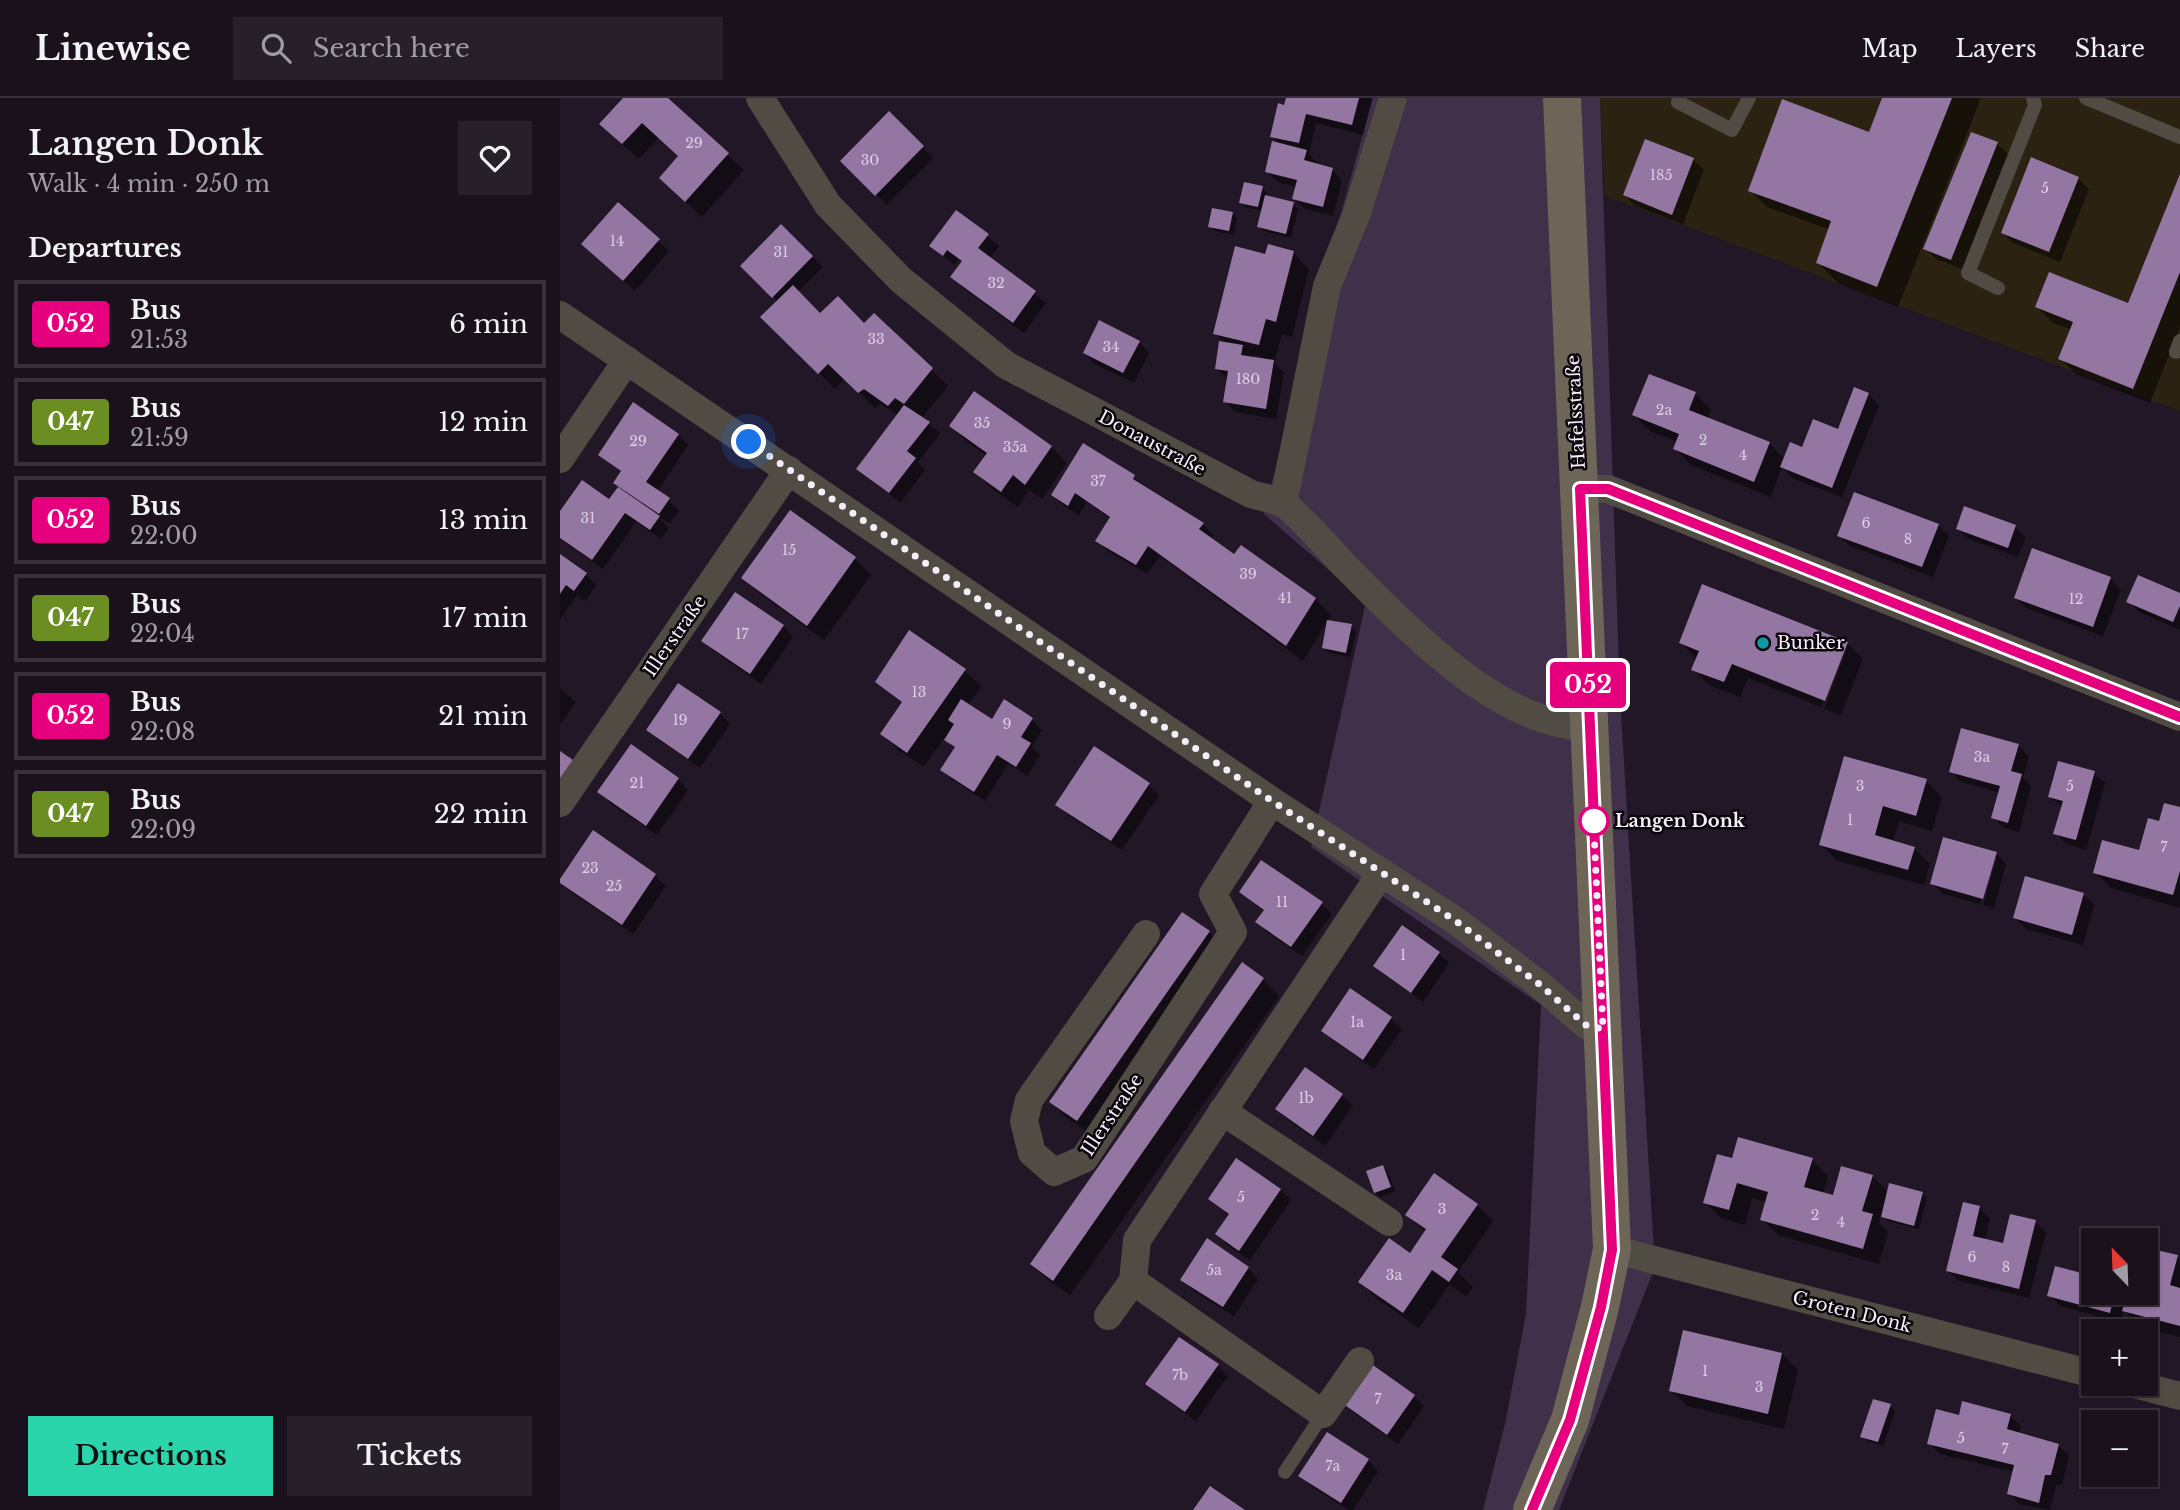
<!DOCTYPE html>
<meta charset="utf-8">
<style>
:root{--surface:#1a111d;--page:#271f2a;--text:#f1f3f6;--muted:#9f9da4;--line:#38313b;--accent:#2ad5ac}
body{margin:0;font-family:"Libre Baskerville",serif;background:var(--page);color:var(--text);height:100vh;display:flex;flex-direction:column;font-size:26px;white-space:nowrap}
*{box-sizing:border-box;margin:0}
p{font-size:23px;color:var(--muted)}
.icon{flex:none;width:38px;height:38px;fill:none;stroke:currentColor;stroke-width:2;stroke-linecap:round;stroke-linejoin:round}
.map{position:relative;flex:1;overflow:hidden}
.side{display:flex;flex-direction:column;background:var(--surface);width:560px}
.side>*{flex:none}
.badge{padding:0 14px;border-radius:5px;font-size:24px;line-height:46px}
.needle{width:46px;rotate:337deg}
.buttons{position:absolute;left:1521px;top:1130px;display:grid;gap:14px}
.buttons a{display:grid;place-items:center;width:77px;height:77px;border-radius:0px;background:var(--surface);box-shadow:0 2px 5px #0004,0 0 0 2px var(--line);font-size:35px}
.you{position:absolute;width:35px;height:35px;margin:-18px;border:5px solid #fff;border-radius:50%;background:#1a73e8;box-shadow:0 0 0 10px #1a73e833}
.map>.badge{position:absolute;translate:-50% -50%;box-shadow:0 0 0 4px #fff}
h2{padding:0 28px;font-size:26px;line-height:63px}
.round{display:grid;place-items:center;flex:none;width:74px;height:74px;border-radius:0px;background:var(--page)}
.headline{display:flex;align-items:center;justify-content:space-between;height:119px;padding:0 28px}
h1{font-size:33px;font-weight:600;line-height:52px}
.action{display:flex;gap:14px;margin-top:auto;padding:14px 28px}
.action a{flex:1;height:80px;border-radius:0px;background:var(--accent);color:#111;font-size:28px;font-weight:600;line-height:80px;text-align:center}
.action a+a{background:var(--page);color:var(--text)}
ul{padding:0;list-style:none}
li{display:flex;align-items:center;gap:21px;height:88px;margin:0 14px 10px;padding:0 14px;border:4px solid var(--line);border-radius:0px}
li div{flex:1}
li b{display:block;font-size:26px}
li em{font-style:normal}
li .badge{min-width:77px;font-weight:700;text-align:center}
header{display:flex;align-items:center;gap:42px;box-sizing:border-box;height:98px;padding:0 35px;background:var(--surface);border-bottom:2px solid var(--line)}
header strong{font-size:33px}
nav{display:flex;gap:38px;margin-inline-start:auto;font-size:24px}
.search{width:490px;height:63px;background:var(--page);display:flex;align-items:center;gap:18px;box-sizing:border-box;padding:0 24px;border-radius:0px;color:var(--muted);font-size:26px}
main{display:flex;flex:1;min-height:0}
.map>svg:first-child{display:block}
.commercial{fill:#2b2212}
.green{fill:#413049}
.shadow{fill:#0007;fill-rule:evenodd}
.building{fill:#9476a2}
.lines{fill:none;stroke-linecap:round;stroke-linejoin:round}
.lane{stroke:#504b43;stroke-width:14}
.street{stroke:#504b43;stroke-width:28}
.secondary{stroke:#6d6558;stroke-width:38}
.line-casing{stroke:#fff;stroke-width:16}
.line{stroke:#e6007e;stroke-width:10}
.walk{stroke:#f5eef9;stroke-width:7;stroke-dasharray:0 12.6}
.culture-dot{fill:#0f9aa8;stroke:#09050b;stroke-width:2.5}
.stop-dot{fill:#fff;stroke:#e6007e;stroke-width:3.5}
.labels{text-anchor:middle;stroke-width:5;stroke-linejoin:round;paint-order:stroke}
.number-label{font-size:14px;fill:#ddd0e3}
.street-label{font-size:18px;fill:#f5eef9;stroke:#09050b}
.poi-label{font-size:18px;fill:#f5eef9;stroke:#09050b;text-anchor:start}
.stop-label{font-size:18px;font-weight:bold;fill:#f5eef9;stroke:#09050b;text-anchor:start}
</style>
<header>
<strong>Linewise</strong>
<div class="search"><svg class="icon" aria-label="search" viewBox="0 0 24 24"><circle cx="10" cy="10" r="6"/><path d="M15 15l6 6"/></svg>Search here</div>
<nav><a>Map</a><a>Layers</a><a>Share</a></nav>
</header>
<main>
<section class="side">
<div class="headline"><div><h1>Langen Donk</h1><p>Walk · 4 min · 250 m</p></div><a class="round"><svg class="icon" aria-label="heart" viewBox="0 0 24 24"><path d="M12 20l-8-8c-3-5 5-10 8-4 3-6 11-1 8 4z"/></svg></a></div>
<h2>Departures</h2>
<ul>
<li><span class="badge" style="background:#e6007e;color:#fff">052</span><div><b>Bus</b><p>21:53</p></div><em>6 min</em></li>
<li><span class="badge" style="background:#6b8e23;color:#fff">047</span><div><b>Bus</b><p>21:59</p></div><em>12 min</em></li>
<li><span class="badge" style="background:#e6007e;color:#fff">052</span><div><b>Bus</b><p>22:00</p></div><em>13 min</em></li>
<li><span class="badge" style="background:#6b8e23;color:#fff">047</span><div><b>Bus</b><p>22:04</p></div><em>17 min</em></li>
<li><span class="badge" style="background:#e6007e;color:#fff">052</span><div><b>Bus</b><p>22:08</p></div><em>21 min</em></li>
<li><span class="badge" style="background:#6b8e23;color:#fff">047</span><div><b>Bus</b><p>22:09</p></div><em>22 min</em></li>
</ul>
<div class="action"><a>Directions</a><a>Tickets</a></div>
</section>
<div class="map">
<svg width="1620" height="1412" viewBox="0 0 1620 1412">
<rect width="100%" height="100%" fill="#221727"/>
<path class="commercial" d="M1040,0H1620V313L1045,98Z"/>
<path class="green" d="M813,0H1040L1060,600L1095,1169L999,1412H923L945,1326L966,1216L981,907L751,749L806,504L704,416L765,172Z"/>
<path class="shadow" d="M65,0H105L184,72L142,119L117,96L120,59L99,39L79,61L57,42Z
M728,0H812L803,37L756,25L749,56L756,64L755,67L772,71L782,82L773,118L745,111L734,101L737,89L717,84L707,73L721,47L712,38Z
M1324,0H1421L1338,209L1279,186L1258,165L1271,132L1207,109L1191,93L1309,36Z
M329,15L373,60L327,107L282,63Z
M1086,43L1133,62L1144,72L1123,126L1075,108L1065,97Z
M1437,46L1448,56L1402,171L1376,161L1365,150Z
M1518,80L1529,91L1500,164L1453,145L1443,135Z
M1620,80V229L1590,305L1516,276L1500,260L1512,232L1493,225L1477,209L1569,207Z
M702,90L707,95L706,99L733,106L738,111L731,140L704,133L699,128L703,113L685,109L681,104Z
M58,107L109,153L75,193L34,157Z
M397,114L439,148L429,161L486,205L464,235L403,190L393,179L403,165L399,161L394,167L372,148Z
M672,115L677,120L674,137L655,133L650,129Z
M221,128L263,169L238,194L261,217L304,227L314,218L388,288L362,320L380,336L358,364L365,372L340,405L299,371L338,318L321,306L315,310L285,280L275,291L203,219L218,204L182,168Z
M733,154L749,171L732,239L722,236L714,265L724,274L716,321L675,314L665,303L668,282L657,270L666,246L655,235L707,158ZM693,257L705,260L704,262L692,261Z
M579,244L589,255L574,285L535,266L525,255Z
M1090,278L1135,296L1151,312L1148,321L1209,345L1225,361L1279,333L1308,296L1319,307L1282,399L1232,380L1222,369L1211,399L1131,367L1115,351L1118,344L1090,333L1074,317Z
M415,295L491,349L507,365L482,401L469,392L458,409L431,390L415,374L427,358L407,344L391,328Z
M118,337L128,347L97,394L119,412L110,425L98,419L109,430L101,441L76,424L43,471L0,441V416L50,404L60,389L62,375L40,357Z
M524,347L643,426L653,437L650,441L675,458L755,501L771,517L743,563L600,458L587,476L548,453L537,442L550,421L527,404L519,417L503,407L493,397Z
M231,415L295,461L311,477L264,542L199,495L183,479Z
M1378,427L1389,438L1373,479L1290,448L1279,438Z
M1455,429L1466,440L1458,459L1408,441L1398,431Z
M0,459L26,476L36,487L25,503L17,497L0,521Z
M1579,480L1620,497V532L1579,514L1569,504Z
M1550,481L1561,492L1543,538L1466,510L1456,500Z
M223,528L233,539L201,586L154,553L143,543Z
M791,528L796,533L790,559L768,554L764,549Z
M1121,545H1287L1303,561L1281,617L1264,611L1287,551H1283L1261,609L1188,580L1180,599L1149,587L1133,571L1137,561Z
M405,573L421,588L408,607L432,623L472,621L482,632L472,649L480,657L467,678L448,666L425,703L393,682L382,672L395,651L384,640L364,669L338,652L322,636L343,606L318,584Z
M0,590L16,604L0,627Z
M160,615L170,626L140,670L99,642L88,631Z
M1458,647L1469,658L1463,680L1471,688L1459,734L1444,730L1433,719L1440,695L1401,684L1391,673Z
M1286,661L1366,683L1382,699L1372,733L1339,723L1333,744L1354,750L1370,766L1364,787L1277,763L1261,746Z
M1534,675L1545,685L1526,752L1506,746L1495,735L1503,710L1490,699Z
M118,681L128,692L97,737L50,705L40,694Z
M588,686L599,697L562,752L508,717L498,707Z
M1606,707L1620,711V810L1551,790L1535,774L1580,754L1601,725Z
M34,735L95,778L106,788L73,836L11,794L0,783Z
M1436,755L1446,766L1434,810L1423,807L1437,760H1433L1420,806L1383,796L1372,785Z
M681,794L762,806L772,816L742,858L708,835L698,824L705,814Z
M1523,797L1534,807L1523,847L1466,831L1455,820Z
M649,834L665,850L534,1038L507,1020L491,1004Z
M879,855L889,865L863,904L826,878L815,867Z
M682,867L703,882L719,898L510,1197L488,1182L472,1166Z
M791,893L831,921L842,931L814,971L774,943L763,933Z
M782,997L793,1007L765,1048L728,1022L717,1011Z
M1173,1062H1252L1268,1078L1263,1096L1274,1099L1312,1078L1329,1095H1362L1367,1100L1359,1131L1327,1123L1321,1117L1319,1125L1328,1134L1319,1166L1218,1137L1202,1121L1207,1104L1192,1100L1185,1127L1161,1120L1145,1104Z
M823,1069L828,1074L835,1093L820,1099L815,1094Z
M720,1092L731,1102L690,1162L667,1147L657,1136L670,1118L650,1101Z
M917,1107L933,1123L898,1174L913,1189L906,1198L889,1187L859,1230L816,1200L800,1184L850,1157L866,1135L847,1117Z
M1419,1110L1430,1120L1425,1142L1445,1147L1475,1124L1486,1135L1469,1200L1399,1183L1388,1173Z
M1598,1154L1620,1161V1239L1580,1229L1564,1212L1560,1224L1500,1208L1489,1197L1533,1180V1195H1566L1568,1198L1586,1195V1178L1590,1180Z
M688,1170L698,1181L674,1218L633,1193L623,1182Z
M1222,1256L1238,1272L1224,1331L1127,1308L1111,1292Z
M658,1268L668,1278L636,1323L598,1296L587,1285Z
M854,1298L864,1308L838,1346L795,1316L784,1305Z
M1330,1308L1335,1313L1323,1348L1307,1343L1302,1338Z
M1450,1318L1461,1328L1459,1336L1498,1347L1509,1358L1502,1387H1496L1490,1412L1459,1406L1449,1396L1454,1374L1380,1356L1369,1345L1400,1319Z
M808,1362L818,1373L793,1412H788L751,1388L741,1378Z"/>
<path class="building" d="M63,0H108L169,55L125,104L99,80L118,58L82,25L62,46L39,26Z
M726,0H799L792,27L746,16L739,45L710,39L718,5L724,7Z
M1322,0H1392L1317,189L1256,165L1271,123L1188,93L1222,1L1309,34Z
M329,13L364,48L315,98L280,63Z
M1411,34L1438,44L1391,162L1363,151Z
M1085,41L1134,60L1112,117L1063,97Z
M712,43L747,52L744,62L773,70L763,109L732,101L737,82L705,74Z
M1471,59L1519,79L1489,154L1441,135Z
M1620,76V174L1573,291L1498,261L1513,224L1475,209L1489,174L1568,205Z
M684,84L703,88L698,109L679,105Z
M705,97L734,104L726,136L697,129Z
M58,104L100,141L63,183L21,146Z
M652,110L673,114L669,133L648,129Z
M396,112L429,136L418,150L476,193L453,225L390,179L402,163L387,152L383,158L369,148Z
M221,126L253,158L212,200L180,168Z
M708,146L734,153L716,224L706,221L699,247L653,236L675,148L705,156Z
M233,187L260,215L278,198L304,225L314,215L373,270L344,306L335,300L328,308L304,291L298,295L268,266L258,276L200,219Z
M539,222L580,243L563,275L523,255Z
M659,243L683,247L681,257L714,262L706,311L663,304L668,273L655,271Z
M1089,276L1136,294L1129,312L1210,344L1194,384L1113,351L1119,336L1072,317Z
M1294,289L1309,295L1272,390L1220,369L1230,344L1242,349L1253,321L1278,331Z
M414,293L492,348L465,387L453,377L441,394L413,374L427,355L389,328Z
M73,304L119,336L86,384L110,400L99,416L53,385L61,373L38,357Z
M344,307L370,324L347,353L356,360L329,395L296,371Z
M523,345L575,377L573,381L644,425L639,431L674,456L681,447L756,500L726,548L588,448L576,467L535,443L550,419L515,395L508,408L491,397Z
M22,382L49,401L58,389L100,418L90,432L65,415L32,462L0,440V413Z
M1294,394L1379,426L1362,469L1277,438Z
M1404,408L1456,427L1448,450L1396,431Z
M230,412L296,459L247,528L181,480Z
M1472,450L1551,479L1533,529L1454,500Z
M0,456L27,475L14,493L6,487L0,496Z
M1578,477L1620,495V508L1613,524L1566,504Z
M1142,486L1288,544L1265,603L1172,566L1164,584L1131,572L1139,553L1119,545Z
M175,494L224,527L190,576L141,543Z
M767,522L792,526L786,555L762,550Z
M349,532L406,571L347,655L320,636L342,604L315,584Z
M118,585L161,614L128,661L86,632Z
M401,601L432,621L444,601L473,620L461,639L471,645L456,669L437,657L414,694L380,672L395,649L384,642L394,626L388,622Z
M1401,630L1459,646L1451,673L1462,676L1448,725L1431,720L1440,688L1389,674Z
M71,646L119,680L86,728L37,694Z
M534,648L590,685L551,743L495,707Z
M0,653L13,662L0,681Z
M1284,658L1367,681L1356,718L1323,708L1315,737L1355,749L1348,772L1259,747Z
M1498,663L1535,673L1516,742L1493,736L1503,703L1488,699Z
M1604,705L1620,709V773L1613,797L1533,775L1542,742L1579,752L1588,720L1599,723Z
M33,732L96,776L62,827L0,785V781Z
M1383,739L1437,754L1423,801L1370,786Z
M701,762L763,804L731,849L695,824L704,812L679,794Z
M1465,778L1524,795L1512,837L1453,820Z
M622,814L650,833L517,1023L489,1004Z
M842,827L880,854L851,895L813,868Z
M682,864L704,880L493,1183L470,1166Z
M790,890L832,919L803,962L761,933Z
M745,969L783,996L753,1038L715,1011Z
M1178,1039L1253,1060L1244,1089L1273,1097L1281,1068L1313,1077L1302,1113L1313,1116L1303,1151L1200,1122L1208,1094L1177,1085L1169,1112L1143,1105L1157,1056L1172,1060Z
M676,1060L721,1091L679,1153L655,1136L669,1116L648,1101Z
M823,1067L831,1089L814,1095L806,1073Z
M874,1075L918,1106L881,1159L898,1171L889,1184L872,1172L843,1215L798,1184L829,1140L850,1155L866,1131L845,1117Z
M1329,1085L1363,1094L1354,1128L1321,1119Z
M1403,1104L1420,1108L1413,1138L1443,1145L1450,1116L1476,1122L1459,1191L1386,1173Z
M647,1140L689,1169L663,1209L620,1182Z
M1596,1152L1618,1157L1610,1187L1620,1190V1228L1562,1213L1567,1195H1586V1176L1589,1178Z
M1495,1168L1533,1178V1195H1555L1550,1215L1487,1198Z
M1123,1232L1222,1255L1208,1316L1109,1293Z
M619,1239L659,1266L625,1314L585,1286Z
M810,1265L855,1297L827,1337L782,1305Z
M1313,1301L1331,1306L1318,1344L1300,1339Z
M1402,1303L1451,1316L1447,1331L1499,1346L1491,1377H1485L1479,1405L1447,1396L1454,1367L1367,1346L1376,1311L1399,1317Z
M767,1334L809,1361L781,1405L738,1378Z
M650,1388L685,1412H633Z"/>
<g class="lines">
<path class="lane" d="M1119,0L1118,4L1172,32L1189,0
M1526,0L1620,39
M1438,190L1408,175L1475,7L1473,0
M1616,254L1620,243
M725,1374L763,1316"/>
<path class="street" d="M200,0L268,107L341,182L446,267L691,396C701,399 713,401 722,405C735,412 770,452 782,465C845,527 936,628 1029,629
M0,217L712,703L896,823L979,886L1026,927L1043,931
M0,361L67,262
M1020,391H1048L1620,619
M723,406L767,188L797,115L833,0
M0,705L229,372
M586,836L469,1002L464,1023L472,1055L494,1074L524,1061L673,834L653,796L712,703
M662,1013L829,1124
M1052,1151L1533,1276
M573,1183L763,1316L800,1263
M548,1218L573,1183L577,1142L822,774
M1574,1286L1620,1298"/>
<path class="secondary" d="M972,1412L1010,1322L1040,1209L1052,1151L1002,0"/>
</g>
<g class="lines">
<g class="line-casing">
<path id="line" d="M972,1412L1010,1322L1041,1209L1052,1152L1020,391H1048L1620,619"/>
</g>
<use href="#line" class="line"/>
<path class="walk" d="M189,344L712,703L896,823L979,886L1026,927L1043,931L1033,711L1034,723"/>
</g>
<circle class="culture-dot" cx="1203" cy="545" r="7"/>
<circle class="stop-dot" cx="1034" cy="723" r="14"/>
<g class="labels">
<g class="number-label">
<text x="134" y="50">29</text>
<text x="310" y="67">30</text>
<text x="1101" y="82">185</text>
<text x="1485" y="95">5</text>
<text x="57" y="148">14</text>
<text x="221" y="159">31</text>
<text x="436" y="190">32</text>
<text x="316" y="246">33</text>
<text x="551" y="254">34</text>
<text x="688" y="286">180</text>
<text x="1104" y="317">2a</text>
<text x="422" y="330">35</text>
<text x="1143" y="347">2</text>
<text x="78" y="348">29</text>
<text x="455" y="354">35a</text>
<text x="1183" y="362">4</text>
<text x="538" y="388">37</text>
<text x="28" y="425">31</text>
<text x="1306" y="430">6</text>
<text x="1348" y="446">8</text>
<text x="229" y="457">15</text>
<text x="688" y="481">39</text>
<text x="725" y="505">41</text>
<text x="1516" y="506">12</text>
<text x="182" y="541">17</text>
<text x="359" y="599">13</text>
<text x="120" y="627">19</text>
<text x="447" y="631">9</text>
<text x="1422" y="664">3a</text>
<text x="77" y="690">21</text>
<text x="1300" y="693">3</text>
<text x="1510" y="693">5</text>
<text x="1290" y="727">1</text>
<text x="1604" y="754">7</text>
<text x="30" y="775">23</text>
<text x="54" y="793">25</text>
<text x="722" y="809">11</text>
<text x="843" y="862">1</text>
<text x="797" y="929">1a</text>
<text x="746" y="1005">1b</text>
<text x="681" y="1104">5</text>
<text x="882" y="1116">3</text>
<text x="1255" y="1122">2</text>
<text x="1281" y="1129">4</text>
<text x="1412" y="1164">6</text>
<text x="1446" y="1174">8</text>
<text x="654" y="1177">5a</text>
<text x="834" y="1182">3a</text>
<text x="1145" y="1278">1</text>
<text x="620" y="1282">7b</text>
<text x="1199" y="1294">3</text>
<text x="818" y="1306">7</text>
<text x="1401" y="1345">5</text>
<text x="1445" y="1356">7</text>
<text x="773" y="1373">7a</text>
</g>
<g class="street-label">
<text transform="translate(1016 314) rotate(-93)" y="6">Hafelsstraße</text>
<text transform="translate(592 345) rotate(28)" y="6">Donaustraße</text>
<text transform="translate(115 538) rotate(-55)" y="6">Illerstraße</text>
<text transform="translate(552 1017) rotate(-56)" y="6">Illerstraße</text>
<text transform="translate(1292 1214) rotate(14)" y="6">Groten Donk</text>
</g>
<g class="poi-label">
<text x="1217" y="551">Bunker</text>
</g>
<g class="stop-label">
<text x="1055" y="729">Langen Donk</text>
</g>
</g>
</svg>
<div class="buttons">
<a><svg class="needle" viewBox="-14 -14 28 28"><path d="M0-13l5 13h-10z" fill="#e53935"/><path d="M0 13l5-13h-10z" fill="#9f9da4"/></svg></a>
<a>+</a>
<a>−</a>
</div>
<div class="you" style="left:189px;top:344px"></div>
<b class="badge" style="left:1028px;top:587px;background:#e6007e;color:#fff">052</b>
</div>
</main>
